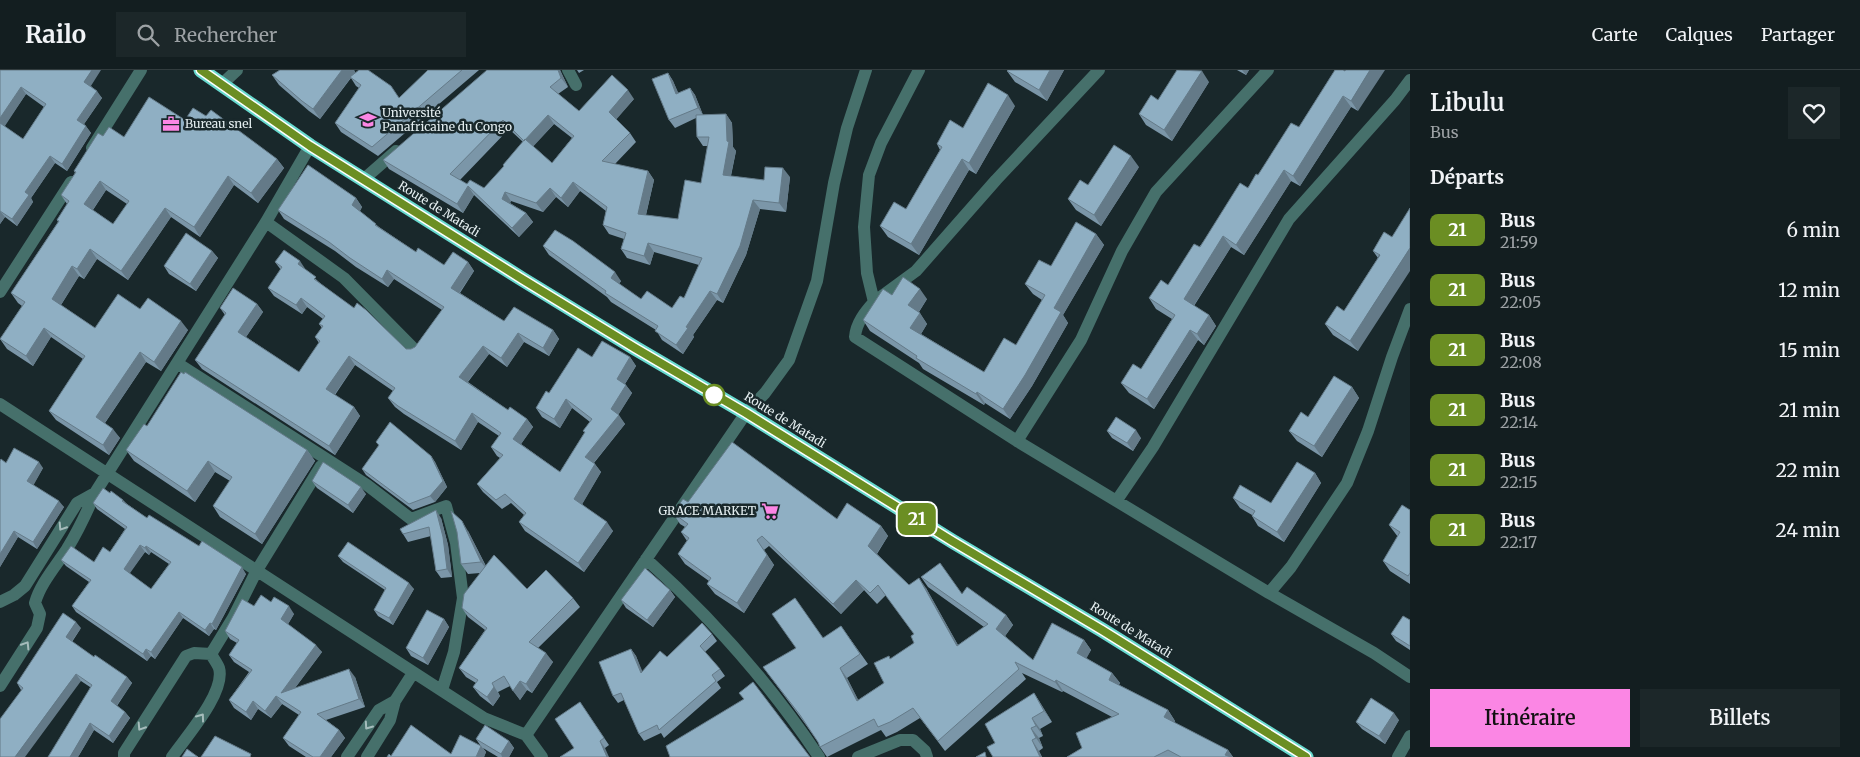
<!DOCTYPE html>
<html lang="fr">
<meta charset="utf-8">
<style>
:root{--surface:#131e20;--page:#1c2729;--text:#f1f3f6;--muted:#9da2a5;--line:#323c3e;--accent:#fb86e4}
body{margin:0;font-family:Merriweather,serif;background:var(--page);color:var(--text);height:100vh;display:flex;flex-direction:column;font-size:19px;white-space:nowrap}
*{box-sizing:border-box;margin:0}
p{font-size:16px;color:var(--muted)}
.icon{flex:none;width:28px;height:28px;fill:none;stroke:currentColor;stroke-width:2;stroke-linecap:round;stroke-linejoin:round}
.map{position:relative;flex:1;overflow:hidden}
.side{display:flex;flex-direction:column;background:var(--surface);width:450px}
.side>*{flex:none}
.badge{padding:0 10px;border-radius:8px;font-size:18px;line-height:32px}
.map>.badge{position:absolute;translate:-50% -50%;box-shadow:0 0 0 2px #fff}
h2{padding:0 20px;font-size:19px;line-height:45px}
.round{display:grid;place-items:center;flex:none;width:52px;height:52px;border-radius:0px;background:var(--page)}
.summary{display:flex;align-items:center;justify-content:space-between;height:85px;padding:0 20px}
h1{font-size:24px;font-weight:600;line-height:38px}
.cta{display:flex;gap:10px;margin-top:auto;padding:10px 20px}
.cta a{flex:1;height:58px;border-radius:0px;background:var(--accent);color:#111;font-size:20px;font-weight:600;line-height:58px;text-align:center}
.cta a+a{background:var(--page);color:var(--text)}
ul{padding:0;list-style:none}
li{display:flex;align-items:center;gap:15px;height:60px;padding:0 20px}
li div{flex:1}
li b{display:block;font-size:19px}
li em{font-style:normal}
li .badge{min-width:55px;font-weight:700;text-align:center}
header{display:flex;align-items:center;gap:30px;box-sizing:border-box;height:70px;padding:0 25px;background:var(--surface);border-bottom:1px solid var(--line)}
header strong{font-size:24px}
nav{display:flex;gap:28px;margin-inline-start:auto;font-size:18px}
.search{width:350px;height:45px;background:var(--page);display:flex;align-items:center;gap:12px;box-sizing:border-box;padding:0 18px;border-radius:0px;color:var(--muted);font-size:19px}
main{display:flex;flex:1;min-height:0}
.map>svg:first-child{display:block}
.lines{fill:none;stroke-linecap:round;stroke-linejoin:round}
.minor{stroke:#46706b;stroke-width:12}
.highway{stroke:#67d9ce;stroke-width:15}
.wall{fill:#7b96a8;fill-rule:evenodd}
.shaded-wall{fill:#647a88}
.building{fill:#8fafc3;stroke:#647a88;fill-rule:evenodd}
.oneway{stroke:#a5bcbb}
.line-casing{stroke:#fff;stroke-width:11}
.line{stroke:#6b8e23;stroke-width:8}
.stop-dot{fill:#fff;stroke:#6b8e23;stroke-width:2.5}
.labels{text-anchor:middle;stroke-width:5;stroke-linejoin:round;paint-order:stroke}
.poi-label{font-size:12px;fill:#e4eef0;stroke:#19282b;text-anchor:start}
.street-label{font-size:12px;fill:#e4eef0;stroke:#19282b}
</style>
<header>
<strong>Railo</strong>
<div class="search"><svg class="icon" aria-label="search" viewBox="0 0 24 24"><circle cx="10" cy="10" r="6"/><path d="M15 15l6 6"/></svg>Rechercher</div>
<nav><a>Carte</a><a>Calques</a><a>Partager</a></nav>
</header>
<main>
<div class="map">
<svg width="1410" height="687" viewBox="0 0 1410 687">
<rect width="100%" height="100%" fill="#19282b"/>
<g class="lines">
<path class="minor" d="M568,0L576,15
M919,0L881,73L869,105L864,157L867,203L874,232C865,242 856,253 855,267L1017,371L1269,523L1374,583L1410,607
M221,15L237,0
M92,78L141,0
M364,109L396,81
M266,152L344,208L415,280
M0,222L71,112
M875,231L916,201L996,110L1099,0
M177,293L367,415L411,449L446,436L456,473L463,528L454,582L442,620
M0,334L484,648L526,665L542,687
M1017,371L1081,270L1122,181L1156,122L1268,0
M1117,430L1153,377L1289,149L1395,30L1410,10
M646,489C711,547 770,614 819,687
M1269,523L1291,497L1347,413L1368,361L1392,287L1410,239
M0,532L14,525L25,516L77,433L95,423
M211,584L233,548L257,500L321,396
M0,616L37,558L40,544L35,533C40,514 56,496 67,479C78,461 87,442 95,423L266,152L310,76
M526,665L746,343L765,323L789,290L817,211L834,113L847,58L866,0
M124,687V683L186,586L194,583L211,584C213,588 217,593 219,598C226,622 186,667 172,687
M347,687L379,640L395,631
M367,687L390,650L395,631L413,603
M858,687L900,670H913L925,681L927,687
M1398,687L1410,666"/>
<path class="highway" d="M201,0L310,76L522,209L635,278L746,343L952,471L1102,560L1306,687"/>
</g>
<path class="wall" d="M0,0L91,16L102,28L84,54L91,63L67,101L55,93L31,128L33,132L17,156L5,147L0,154ZM26,24L44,37L23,69L4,56Z
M280,0H354L355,2L354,4L400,28L428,0H479L378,86L341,62L335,53L359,18L356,16L351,8L320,49L309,41L279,15L272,5Z
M560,0L568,17L558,24L579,41L634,29L616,49L630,63L636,72L615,94L648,101L654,110L646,145L678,149L701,113L708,76H703L697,67L696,48L675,58L669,50L668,3L673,11L678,23L690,18L695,25L703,45L726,44L732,53L733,77L736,81L731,106L764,110L790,107L786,142L760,139L746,185L723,233L717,230L693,265L694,267L683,284L662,270L656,260L611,232L607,227L549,185L543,176L621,211L619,214L641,229L672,238L684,228L699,195L654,182L650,195L627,188L621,179L624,169L609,164L603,155L606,141L580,121L568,137L556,127L543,142L511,131L510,133L526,143L533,152L519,167L474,125L463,143L389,99L383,90ZM554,54L572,68L552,93L533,76ZM509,59L523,72L503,95L504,97L484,118L467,114L460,110Z
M577,0H584L579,3Z
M1064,0L1047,31L1015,12L1007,1Z
M1237,0H1249L1246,5Z
M1335,0L1358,41L1351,37L1300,116L1291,111L1244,185L1231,177L1194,236L1209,245L1216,256L1204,275L1198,270L1154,339L1129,323L1121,313L1141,299L1172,249L1156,239L1149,228L1168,215L1258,105L1299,57Z
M1209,12L1172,71L1146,55L1139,44L1158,30Z
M1015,36L976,104L969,100L919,185L888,167L880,156L906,139L940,80L937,74L963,58Z
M185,50L277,89L284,98L258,133L234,115L200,167L171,147L128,210L97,189L84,209L79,206L61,235L95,258L140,239L188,260L161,301L146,292L105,353L120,368L109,385L56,350L49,341L83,289L51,267L33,296L7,279L0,269L22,236L18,233L11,223L58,152L57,150L67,134L61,125L75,103L74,101L103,66L124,67ZM106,120L127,134L113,154L93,140Z
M1139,97L1101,156L1076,140L1068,129L1088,115Z
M356,128L362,137L360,141L379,157L416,182L444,195L468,192L474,201L460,223L504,251L553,260L559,269L549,286L524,272L507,297L489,284L468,312L508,340L527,349L533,357L521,374L560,402L585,362L583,361L590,352L572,338L560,358L542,347L536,338L549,323L592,287H630L636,296L625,314L632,323L618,345L625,354L594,393L601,402L582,434L613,461L584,502L525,461L519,452L524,445L511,433L502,439L483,422L477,414L500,388L497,386L491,377L499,366L478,352L461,380L404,344L395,337L388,328L393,321L355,295L335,325L354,337L360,346L335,385L202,299L195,290L225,245L220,238L257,234L263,242L246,267L299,302L319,273L315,267L322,258L319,254L323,249L307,237L302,244L274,226L268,218L281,200L275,192L306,200L320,213L406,279H411L415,277L442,240L394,209L388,217L356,197L335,181L284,149L278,140Z
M1384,162L1358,281L1333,265L1325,254L1344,241L1378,188L1373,181Z
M1096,164L1104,175L1063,245L1068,253L1032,316L1010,349L985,333L984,335L923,299L919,293L870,261L863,250L892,225L927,229L919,242L927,254L921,264L984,302L1016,275L1042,230L1033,224L1025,214L1051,196Z
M212,181L218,188L196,221L169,204L164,196Z
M1352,317L1359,328L1322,387L1297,371L1289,361Z
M147,356L307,380L315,391L262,474L220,447L213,436L230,411L215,402L195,432L134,391L126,380Z
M1107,361L1141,368L1133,381L1112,368Z
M376,372L431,386L435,392L447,417L435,432L413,440L366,405L362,399L379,376Z
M0,391L43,398L33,415L64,437L37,479L18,467L0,497Z
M1315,403L1321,413L1284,472L1258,456L1252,446V445L1240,438L1233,428L1271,433Z
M312,411L366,424L353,443L317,418Z
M110,423L123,430L127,434L147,448L246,504L216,560L214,559L209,566L183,548L155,589L151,586L147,591L76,542L72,536L89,512L66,496L61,490L94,492L110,482L125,459L97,439L93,433ZM145,482L149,485L151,482L169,494L151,519L129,503Z
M688,432L837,449L881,456L888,466L877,484L909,515L926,518L958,575L984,557L928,517L921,507L1006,545L1013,555L1005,566L1033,590L1084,570L1091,580L1086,588L1112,603L1120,613L1119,615L1168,640L1175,651L1174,653L1228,680L1233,687H1067L1082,678L1112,647L1063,621L1062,622L1022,603L1026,609L945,681L920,648L897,662L886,667L881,660L827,687L820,677L818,672L806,655L763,597L823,568L841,556L868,594L847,608L858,630L884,613L889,586L891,589L914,573V564L886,525L877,534L864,520L841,544L769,476L764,480L774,495L744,543L715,524L707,514L709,511L685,494L678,484L687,471L681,462L685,457L680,454L673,443Z
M1410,440V514L1390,501L1383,491L1398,467L1389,455Z
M441,448L448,475L452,507L441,508L436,501L431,466L408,472L403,464Z
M468,461L486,496L527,519L573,528L580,537L538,578L553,592L532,623L527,620L520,630L510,616L498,622L500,626L493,636L480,626L473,617L476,613L466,607L459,598L485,560L468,547L462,538L480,503L468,504L461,494Z
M338,486L414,519L393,555L378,546L374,540L385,520L343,492Z
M670,520L675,527L653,557L626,538L621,530Z
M271,532L294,544L288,554L322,582L295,618L355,607L365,637L326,650L339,660L345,668L331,687H306L289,676L283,668L299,645L282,634L271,648L258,639L251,650L234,638L229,630L249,602L234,592L229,585L237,573L230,569L225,561L254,536Z
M444,549L449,557L428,595L411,586L406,578Z
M1410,550V580L1396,571L1391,564Z
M81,558L72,572L94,587L127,607L132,613L117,636L125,642L130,648L113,673L94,660L78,687L90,617L81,611L21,620L17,613Z
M712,564L717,571L705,582L720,599L725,606L717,612L721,618L664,668L661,663L644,671L639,664L624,630L618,633L613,626L631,579L636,586L642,602L667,587Z
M1034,623L1052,652L1040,659L1043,666L1039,668L1043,678L1039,681L1042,687H993L995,673Z
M580,632L609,675L605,678H574Z
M1399,650L1385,674L1362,659L1356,652Z
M476,669L509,671L514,678L509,687H498L483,678L486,682L484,687L391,686L451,684L480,675Z"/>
<path class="shaded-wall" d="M92,0H101L89,19L84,12Z
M342,0H354L355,2L320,49L313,39Z
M558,0H560L568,17L561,8Z
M1050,0H1064L1047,31L1039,20Z
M1242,0H1249L1246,5Z
M1370,0H1385L1358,41L1351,31Z
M1202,1L1209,12L1172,71L1164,60Z
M668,3L673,11L682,31L676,24Z
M21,17L26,24L3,59L0,55V48Z
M690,18L695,25L703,45L698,38Z
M628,20L634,29L615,51L609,42Z
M97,21L102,28L82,57L77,50Z
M1008,25L1015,36L976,104L969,93Z
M1343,26L1351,37L1300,116L1293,106Z
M726,44L732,53L733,77L736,81L729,114L723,105L727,71Z
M548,45L554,54L530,80L524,71Z
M86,56L91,63L67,101L62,94Z
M50,86L55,93L31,128L33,132L17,156L12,149L25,122Z
M1131,86L1139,97L1101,156L1094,145Z
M277,89L284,98L258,133L251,123Z
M962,89L969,100L919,185L911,174Z
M783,98L790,107L786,142L779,133Z
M1284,100L1291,111L1244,185L1236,175Z
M648,101L654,110L644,153L638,144Z
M228,106L234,115L200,167L194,157Z
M100,111L106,120L90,144L84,134Z
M573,112L580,121L568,137L561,128Z
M468,116L474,125L463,143L457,134Z
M550,118L556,127L543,142L536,133Z
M505,122L511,131L508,138L502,129Z
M356,128L362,137L358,144L352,135Z
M753,130L760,139L746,185L723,233L717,224Z
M165,138L171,147L128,210L121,201Z
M0,141L5,147L0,154Z
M526,143L533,152L519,167L512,158Z
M1096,164L1104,175L1063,245L1068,253L1032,316L1010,349L1003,339L1054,238Z
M1223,166L1231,177L1191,240L1184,229Z
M648,173L654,182L650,195L644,186Z
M1410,178V201L1358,281L1350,271Z
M90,179L97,189L84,209L77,199Z
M212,181L218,188L196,221L190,214Z
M300,191L306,200L298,194Z
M468,192L474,201L457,226L451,218Z
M72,196L79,206L59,238L52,229Z
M387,200L394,209L388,217L382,209Z
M615,202L621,211L617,217L611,208Z
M920,219L927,229L916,246L908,235Z
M710,221L717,230L693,265L694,267L683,284L676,275L686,257Z
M301,228L307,237L302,244L296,235Z
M257,234L263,242L244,270L238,262Z
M920,243L927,254L918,269L910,258Z
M1209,245L1216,256L1204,275L1197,264Z
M181,251L188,260L161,301L154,292Z
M44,258L51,267L33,296L26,286Z
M553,260L559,269L549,286L543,278Z
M1190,260L1198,270L1154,339L1147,329Z
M518,263L524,272L507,297L501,288Z
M483,276L489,284L465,315L459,307Z
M140,282L146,292L102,357L96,347Z
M349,286L355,295L332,328L326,319Z
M630,287L636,296L623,317L617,309Z
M626,315L632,323L617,347L611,339Z
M1352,317L1359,328L1322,387L1314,376Z
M977,322L985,333L984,335L976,324Z
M566,329L572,338L560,358L554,349Z
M354,337L360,346L335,385L329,376Z
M472,343L478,352L461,380L455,371Z
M619,345L625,354L591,396L585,387Z
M527,349L533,357L519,377L513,369Z
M113,359L120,368L109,385L103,375Z
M1136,360L1141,368L1133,381L1127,373Z
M307,380L315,391L262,474L255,464Z
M431,386L435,392L447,417L435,432L430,426Z
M208,391L215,402L195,432L187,421Z
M39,392L43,398L32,418L27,411Z
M595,394L601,402L580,438L574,429Z
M1315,403L1321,413L1284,472L1277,462Z
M361,417L366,424L353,443L348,435Z
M59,431L64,437L37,479L33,472Z
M436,440L441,448L448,475L452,507L447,499Z
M462,451L468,461L488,501L481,492Z
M607,452L613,461L584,502L578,493Z
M881,456L888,466L875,486L868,476Z
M14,461L18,467L0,497V484Z
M757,470L774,495L744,543L737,533Z
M140,475L145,482L128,506L124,499Z
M146,476L151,482L149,485L145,478Z
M242,497L246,504L216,560L212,554Z
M919,508L926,518L964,586L957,576Z
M856,510L864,520L841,544L833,534Z
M409,513L414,519L393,555L389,548Z
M670,520L675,527L653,557L647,550Z
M289,536L294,544L287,556L281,549Z
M179,542L183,548L155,589L151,582Z
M1006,545L1013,555L1003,569L996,559Z
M444,549L449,557L428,595L423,588Z
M76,552L81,558L70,574L66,567Z
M210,553L214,559L209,566L205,560Z
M1084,570L1091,580L1084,593L1077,583Z
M316,575L322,582L286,630L281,623Z
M146,579L151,586L147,591L143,584Z
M631,579L636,586L646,610L641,603Z
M546,583L553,592L532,623L526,614Z
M840,598L847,608L864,641L857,631Z
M349,599L355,607L365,637L359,629Z
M1112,603L1120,613L1116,620L1109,610Z
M76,604L81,611L25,687H15Z
M127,607L132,613L115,638L111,631Z
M1056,610L1063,621L1062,622L1055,612Z
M520,611L527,620L520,630L513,621Z
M492,613L500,626L493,636L487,627Z
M1034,623L1041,634L1052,652L1044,641Z
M276,626L282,634L271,648L265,641Z
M253,631L258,639L251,650L246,642Z
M1168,640L1175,651L1171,658L1164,647Z
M125,642L130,648L113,673L109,666Z
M1394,643L1399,650L1385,674L1379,666Z
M1032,648L1040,659L1043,666L1036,656Z
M90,653L94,660L78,687H70Z
M1031,658L1039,668L1043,678L1036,668Z
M339,660L345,668L331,687H320Z
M1032,670L1039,681L1042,687H1040Z
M509,671L514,678L509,687H502L501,684Z
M600,671L605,678L609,687H607Z
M481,676L486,682L484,687H476Z
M1228,680L1233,687H1226L1225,685Z"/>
<path class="building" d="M0,0H92L84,12L97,21L77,50L86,56L62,94L50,86L25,122L29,125L12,149L0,141V53L23,69L46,34L21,17L0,48Z
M280,0H342L313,39L302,31L272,5Z
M359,0H368L391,16L399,28L428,0H462L372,77L335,53L361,15L350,7Z
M487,0H558L561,8L550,17L579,41L612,5L628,20L609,42L630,63L602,91L648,101L638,144L678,149L685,110L701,113L709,67H697L696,45L726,44L727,71L729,72L723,105L764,110L765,97L783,98L779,133L753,130L740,176L717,224L710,221L686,257L688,258L676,275L655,261L658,256L605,223L606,221L543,176L555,160L573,171L615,202L611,208L641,229L647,221L672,238L680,226L684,228L702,188L648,173L644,186L621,179L626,163L603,155L607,137L573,112L561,128L550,118L536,133L505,122L502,129L526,143L512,158L468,116L457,134L383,90ZM548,45L574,66L552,93L525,69L503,95L504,96L484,118L470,110L467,114L450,104L503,50L524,71Z
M1008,0H1050L1039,20L1007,1Z
M1177,0L1202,1L1164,60L1139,44L1151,25L1158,30Z
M1335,0H1343L1345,1L1346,0H1370L1351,31L1343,26L1293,106L1284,100L1236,175L1223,166L1184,229L1209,245L1197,264L1190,260L1147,329L1121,313L1133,294L1141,299L1175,245L1149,228L1161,210L1168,215L1194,174L1200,177L1240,113L1248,118L1256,104L1258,105L1291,53L1299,57Z
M668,3L676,24L690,18L698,38L669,50L652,9Z
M988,13L1008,25L969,93L962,89L911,174L880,156L894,132L906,139L942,77L937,74L950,50L963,58Z
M149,27L185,50L193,38L206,46L211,40L277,89L251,123L228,106L194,157L165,138L121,201L90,179L77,199L72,196L52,229L95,258L118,224L140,239L148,228L181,251L154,292L140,282L96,347L113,359L103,375L49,341L85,286L44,258L26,286L0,269L25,232L11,223L59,151L57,150L69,131L61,125L76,102L74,101L98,63L103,66L109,57L124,67ZM100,111L129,131L113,154L84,134Z
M1114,75L1131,86L1094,145L1068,129L1080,110L1088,115Z
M308,95L356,128L352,135L376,154L375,155L416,182L418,178L444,195L453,182L468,192L451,218L504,251L514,237L553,260L543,278L518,263L501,288L483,276L459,307L508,340L510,337L527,349L513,369L560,402L585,362L583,361L592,349L566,329L554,349L536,338L546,321L549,323L578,278L592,287L602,271L630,287L617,309L626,315L611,339L619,345L585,387L595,394L574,429L607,452L578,493L519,452L526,443L505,424L496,430L477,414L503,385L491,377L501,363L472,343L455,371L398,336L388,328L395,318L349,286L326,319L354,337L329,376L195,290L226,243L220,238L233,218L257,234L238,262L299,302L320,271L315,267L323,256L319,254L325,246L301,228L296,235L268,218L282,197L275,192L284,180L300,191L298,194L316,207L314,209L354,238L357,233L366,240L406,279H411L415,277L444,237L387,200L382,209L350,188L329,172L278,140Z
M1410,138V178L1350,271L1325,254L1337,236L1344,241L1380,185L1373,181L1384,162L1392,167Z
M1076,152L1096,164L1054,238L1061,242L1025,305L1003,339L977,322L976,324L916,288L917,286L863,250L883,219L892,225L903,207L920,219L908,235L920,243L910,258L984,302L1004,268L1016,275L1045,225L1025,214L1039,190L1051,196Z
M186,163L212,181L190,214L164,196Z
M181,302L184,304L185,302L307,380L255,464L213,436L232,407L208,391L187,421L126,380L144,354L147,356Z
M1334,306L1352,317L1314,376L1289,361L1301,342L1308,347Z
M1116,347L1136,360L1127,373L1107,361Z
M390,352L431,386L443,411L430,426L409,434L362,399L379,375L376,372Z
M732,372L837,449L847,433L881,456L868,476L909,515L919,508L957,576L988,554L921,507L940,493L962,524L967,517L1006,545L996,559L1033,590L1052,553L1084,570L1077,583L1112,603L1109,610L1168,640L1164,647L1228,680L1225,685L1231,687H1181L1168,680L1154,687H1067L1082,678L1076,663L1119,644L1056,610L1055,612L1015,592L1019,599L938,671L913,638L890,652L878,657L874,649L820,677L818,672L800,645L763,597L796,578L772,544L795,528L823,568L841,556L860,584L840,598L857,631L884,613L874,593L889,586L890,589L914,573L911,566L914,564L878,515L870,523L856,510L833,534L762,466L757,470L767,485L737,533L707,514L711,508L678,484L689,468L681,462L688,454L673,443L683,429L688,432Z
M14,378L39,392L27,411L59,431L33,472L14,461L0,484V391L1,389L6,393Z
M323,392L361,417L348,435L312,411Z
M1297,392L1315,403L1277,462L1252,446L1255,441L1233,428L1240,415L1271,433Z
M103,418L110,423L111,421L123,430L122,431L147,448L149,445L199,476L202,471L242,497L212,554L210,553L205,560L179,542L151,582L146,579L143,584L72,536L91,510L61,490L71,476L94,492L103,477L110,482L127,457L93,433ZM140,475L145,478L146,476L171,492L151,519L124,499Z
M1402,435L1410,440V503L1408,506L1383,491L1400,462L1389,455Z
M436,440L443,467L447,499L436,501L429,457L403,464L400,459Z
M451,441L462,451L481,492L461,494L457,462Z
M348,472L409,513L389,548L374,540L386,518L338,486Z
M494,485L527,519L546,500L573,528L529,572L546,583L526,614L520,611L513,621L504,606L492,613L494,617L487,627L473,617L478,610L459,598L487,558L462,538L464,524Z
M645,498L670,520L647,550L621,530Z
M261,525L271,532L274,527L289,536L281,549L316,575L281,623L349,599L359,629L317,644L339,660L320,687H313L283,668L301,642L276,626L265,641L253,631L246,642L229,630L252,600L229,585L239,570L225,561L242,529L254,536Z
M427,540L444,549L423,588L406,578Z
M63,543L76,552L66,567L94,587L95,585L127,607L111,631L125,642L109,666L90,653L70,687H48L92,615L76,604L15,687H0V649L23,618L17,613Z
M1403,546L1410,550V576L1391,564Z
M702,553L712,564L700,576L720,599L712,605L716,611L659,660L657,655L639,664L621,623L613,626L599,592L631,579L641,603L660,581L667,587Z
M753,612L810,687H670L666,676L744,629L739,623Z
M1034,623L1044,641L1032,648L1036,656L1031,658L1036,668L1032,670L1040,687H993L987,677L995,673L985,654Z
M1371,628L1394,643L1379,666L1356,652Z
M580,632L604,668L600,671L607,687H560L574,678L555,649Z
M411,655L451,684L460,665L481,676L476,687H387L389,684L391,686Z
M485,655L509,671L501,684L476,669Z
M215,666L251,684L250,687H201Z
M187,679L198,687H182Z
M985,682L986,687H976Z"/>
<defs><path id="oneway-chevron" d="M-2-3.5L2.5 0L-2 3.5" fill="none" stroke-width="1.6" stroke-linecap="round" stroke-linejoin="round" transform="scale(1.25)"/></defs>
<g class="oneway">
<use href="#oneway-chevron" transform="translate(62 457) rotate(123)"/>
<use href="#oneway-chevron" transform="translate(26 575) rotate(-58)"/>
<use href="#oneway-chevron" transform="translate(201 647) rotate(-54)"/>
<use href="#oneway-chevron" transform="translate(368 656) rotate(125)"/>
<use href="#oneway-chevron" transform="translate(141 657) rotate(123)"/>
</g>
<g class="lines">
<g class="line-casing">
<path id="line" d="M201,0L310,76L522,209L635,278L746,343L952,471L1102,560L1306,687"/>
</g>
<use href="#line" class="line"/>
</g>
<defs>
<g id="university-bare" transform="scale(1.35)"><path d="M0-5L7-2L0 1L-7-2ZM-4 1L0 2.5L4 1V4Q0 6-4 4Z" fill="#fb86e4" stroke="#19282b" stroke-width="2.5" paint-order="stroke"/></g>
<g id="office-bare" transform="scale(1.35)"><path d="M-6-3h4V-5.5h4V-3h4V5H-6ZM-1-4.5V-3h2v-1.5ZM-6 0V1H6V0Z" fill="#fb86e4" stroke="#19282b" stroke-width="2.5" paint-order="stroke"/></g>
<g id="supermarket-bare" transform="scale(1.35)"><path d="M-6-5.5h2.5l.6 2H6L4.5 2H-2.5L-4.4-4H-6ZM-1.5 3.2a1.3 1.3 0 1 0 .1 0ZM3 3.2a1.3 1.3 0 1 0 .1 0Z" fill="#fb86e4" stroke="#19282b" stroke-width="2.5" paint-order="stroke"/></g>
</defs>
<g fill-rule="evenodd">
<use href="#university-bare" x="368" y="50"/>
<use href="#office-bare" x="171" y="54"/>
<use href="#supermarket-bare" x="770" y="441"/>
</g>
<circle class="stop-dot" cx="714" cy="325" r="10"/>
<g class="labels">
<g class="poi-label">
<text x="382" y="47">Université<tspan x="382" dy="14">Panafricaine du Congo</tspan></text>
<text x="185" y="58">Bureau snel</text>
<text x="756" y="445" text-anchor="end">GRACE MARKET</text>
</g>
<g class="street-label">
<text transform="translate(439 139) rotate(32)" y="4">Route de Matadi</text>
<text transform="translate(785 350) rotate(32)" y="4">Route de Matadi</text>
<text transform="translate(1131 560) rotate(32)" y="4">Route de Matadi</text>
</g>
</g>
</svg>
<b class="badge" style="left:917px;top:449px;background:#6b8e23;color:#fff">21</b>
</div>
<section class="side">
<div class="summary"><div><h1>Libulu</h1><p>Bus</p></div><a class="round"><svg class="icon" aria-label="heart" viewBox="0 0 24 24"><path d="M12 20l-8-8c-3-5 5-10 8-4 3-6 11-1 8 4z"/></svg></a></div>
<h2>Départs</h2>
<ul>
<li><span class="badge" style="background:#6b8e23;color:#fff">21</span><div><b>Bus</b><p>21:59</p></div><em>6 min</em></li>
<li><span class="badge" style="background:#6b8e23;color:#fff">21</span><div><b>Bus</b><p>22:05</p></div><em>12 min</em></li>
<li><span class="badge" style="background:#6b8e23;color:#fff">21</span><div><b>Bus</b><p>22:08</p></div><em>15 min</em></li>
<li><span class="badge" style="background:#6b8e23;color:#fff">21</span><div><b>Bus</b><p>22:14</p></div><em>21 min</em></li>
<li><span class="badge" style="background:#6b8e23;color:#fff">21</span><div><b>Bus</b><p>22:15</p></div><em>22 min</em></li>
<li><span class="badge" style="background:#6b8e23;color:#fff">21</span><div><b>Bus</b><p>22:17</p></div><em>24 min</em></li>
</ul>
<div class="cta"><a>Itinéraire</a><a>Billets</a></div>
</section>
</main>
